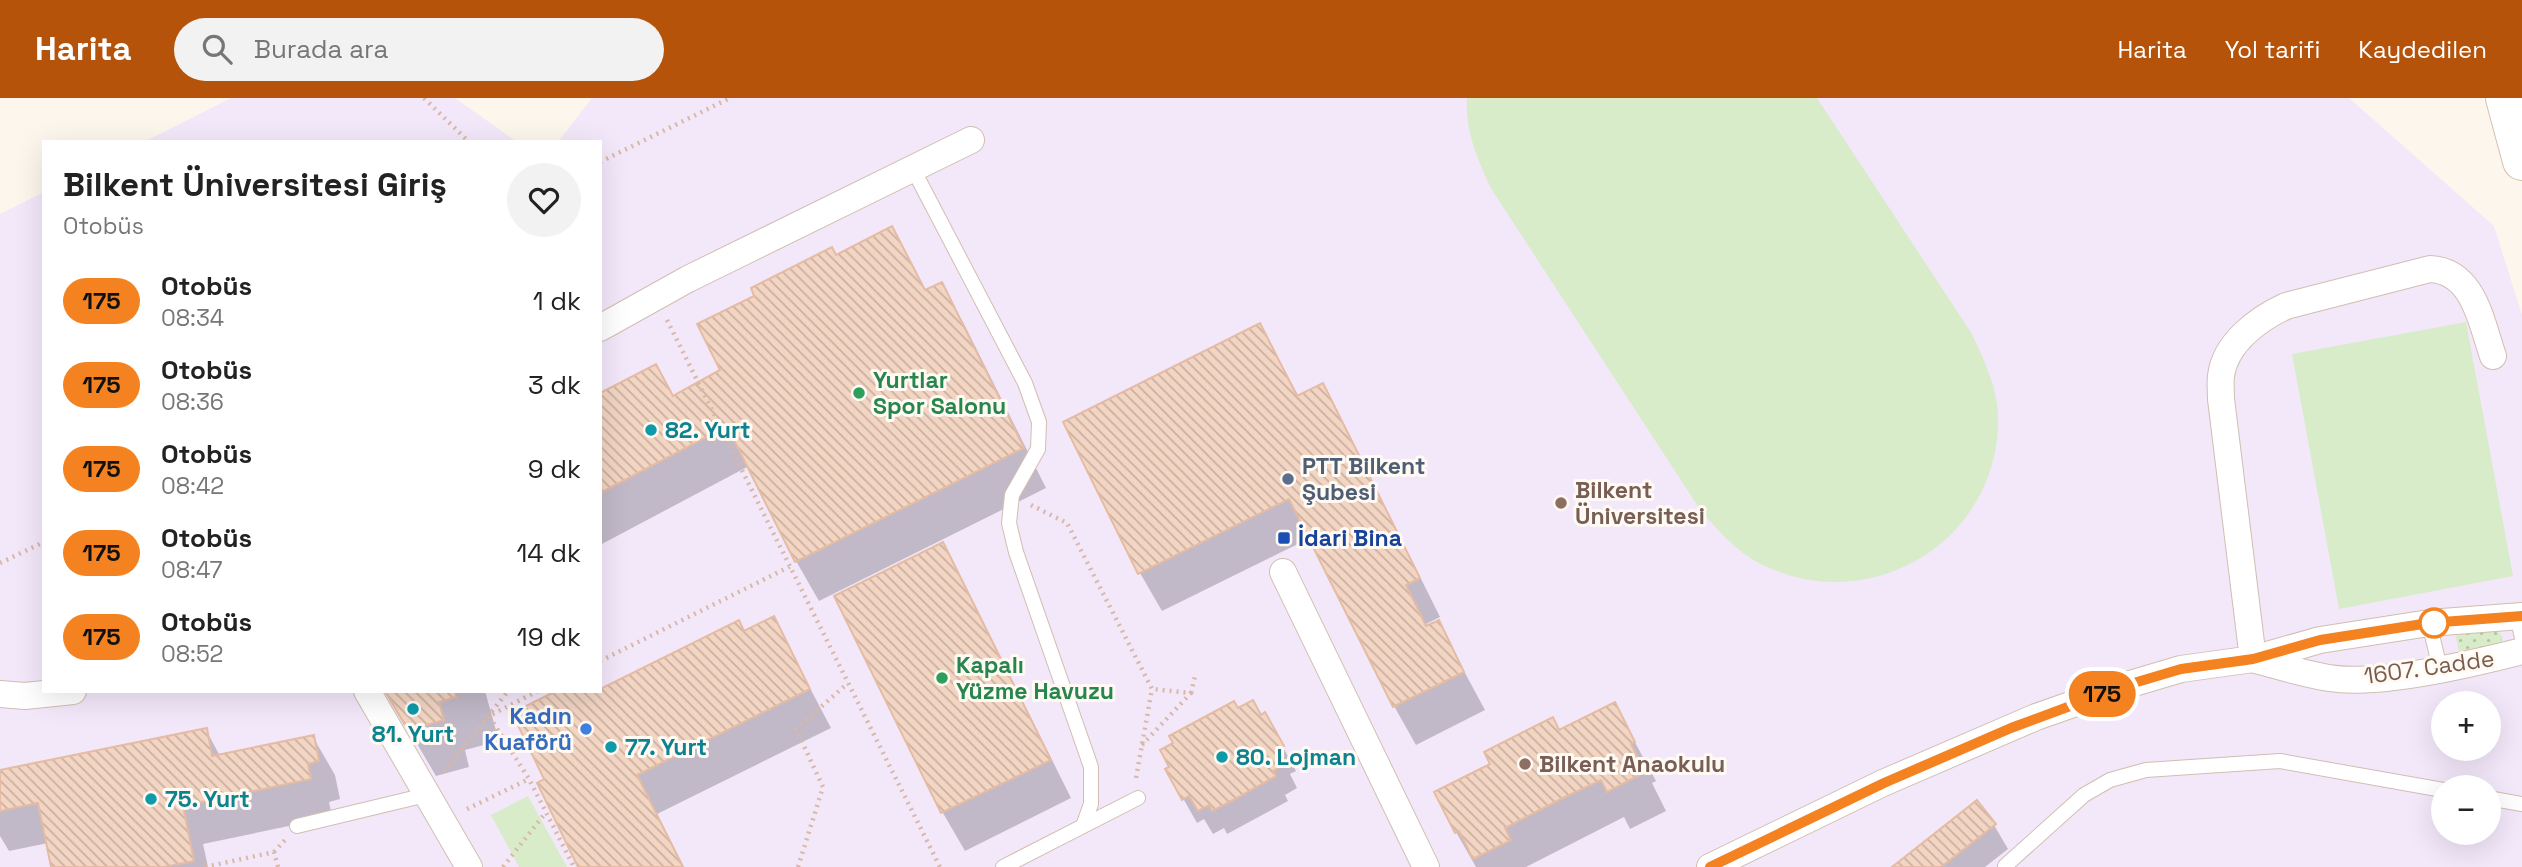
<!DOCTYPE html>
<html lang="tr">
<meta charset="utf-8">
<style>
:root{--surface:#fff;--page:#f2f2f2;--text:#222;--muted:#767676;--accent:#b45309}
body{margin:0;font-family:"Space Grotesk",sans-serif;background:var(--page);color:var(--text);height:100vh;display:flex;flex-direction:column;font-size:26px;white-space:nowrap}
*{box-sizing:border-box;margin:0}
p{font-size:23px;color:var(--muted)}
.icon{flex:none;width:38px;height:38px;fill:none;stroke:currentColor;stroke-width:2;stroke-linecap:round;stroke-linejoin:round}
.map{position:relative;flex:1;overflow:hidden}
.drawer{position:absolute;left:42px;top:42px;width:560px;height:553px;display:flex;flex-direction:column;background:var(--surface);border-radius:0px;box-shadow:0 7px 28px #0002}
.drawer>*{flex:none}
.badge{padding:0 14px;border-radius:23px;font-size:24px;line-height:46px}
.buttons{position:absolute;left:2431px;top:593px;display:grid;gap:14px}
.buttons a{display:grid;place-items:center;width:70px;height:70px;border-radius:50%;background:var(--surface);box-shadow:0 7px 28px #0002;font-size:35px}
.map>.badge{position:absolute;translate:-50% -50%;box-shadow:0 0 0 4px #fff}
.round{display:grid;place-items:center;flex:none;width:74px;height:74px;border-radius:37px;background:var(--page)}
.overview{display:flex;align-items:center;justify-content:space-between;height:119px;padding:0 21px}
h1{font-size:33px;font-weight:600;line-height:52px}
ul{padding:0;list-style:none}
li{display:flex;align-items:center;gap:21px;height:84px;padding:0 21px}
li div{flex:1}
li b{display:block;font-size:26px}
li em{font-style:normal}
li .badge{min-width:77px;font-weight:700;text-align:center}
header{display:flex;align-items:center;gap:42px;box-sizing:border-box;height:98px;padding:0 35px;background:var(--accent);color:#fff}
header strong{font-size:33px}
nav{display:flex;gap:38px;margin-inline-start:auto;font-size:24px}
.search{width:490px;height:63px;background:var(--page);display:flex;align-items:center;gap:18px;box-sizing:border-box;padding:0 24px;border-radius:38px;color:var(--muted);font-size:26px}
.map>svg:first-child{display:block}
.education{fill:#f3e8fa;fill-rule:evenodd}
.grass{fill:url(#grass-dots)}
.garden{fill:#d8ecc9}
.shadow{fill:#0003}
.building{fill:url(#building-back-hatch);stroke:#e6bba3;stroke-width:2}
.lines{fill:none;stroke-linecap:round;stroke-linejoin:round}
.lane-casing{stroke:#d1beb0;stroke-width:16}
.street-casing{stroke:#d1beb0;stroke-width:28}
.secondary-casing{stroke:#d6c0b0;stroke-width:40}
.path{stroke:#d9b8a5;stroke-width:4.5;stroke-dasharray:2 5;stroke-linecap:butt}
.lane{stroke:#fff;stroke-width:14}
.street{stroke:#fff;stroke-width:26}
.secondary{stroke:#fff;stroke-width:38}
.line-casing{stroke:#fff;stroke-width:16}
.line{stroke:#f58220;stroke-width:10}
.leisure-dot{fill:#2e9e5b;stroke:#fffaf3;stroke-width:2.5}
.culture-dot{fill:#0f9aa8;stroke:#fffaf3;stroke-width:2.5}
.service-dot{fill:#5c6f8a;stroke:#fffaf3;stroke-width:2.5}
.education-dot{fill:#8d6e63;stroke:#fffaf3;stroke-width:2.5}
.transit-dot{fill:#1a4fb4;stroke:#fffaf3;stroke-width:2.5}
.stop-dot{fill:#fff;stroke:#f58220;stroke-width:3.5}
.shop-dot{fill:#3f7fe0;stroke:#fffaf3;stroke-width:2.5}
.labels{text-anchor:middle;stroke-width:6;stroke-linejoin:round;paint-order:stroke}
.leisure-label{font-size:23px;font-weight:bold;fill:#27864d;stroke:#fffaf3;text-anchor:start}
.culture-label{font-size:23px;font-weight:bold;fill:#0d838f;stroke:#fffaf3;text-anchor:start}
.service-label{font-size:23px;font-weight:bold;fill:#4e5e75;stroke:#fffaf3;text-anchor:start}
.education-label{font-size:23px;font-weight:bold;fill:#785e54;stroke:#fffaf3;text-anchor:start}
.transit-label{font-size:23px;font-weight:bold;fill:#164399;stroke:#fffaf3;text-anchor:start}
.street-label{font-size:23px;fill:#7a5c4d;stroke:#fffaf3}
.shop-label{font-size:23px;font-weight:bold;fill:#366cbe;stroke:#fffaf3;text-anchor:end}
</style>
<header>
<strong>Harita</strong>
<div class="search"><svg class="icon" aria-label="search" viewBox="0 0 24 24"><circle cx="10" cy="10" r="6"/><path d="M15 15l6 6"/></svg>Burada ara</div>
<nav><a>Harita</a><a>Yol tarifi</a><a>Kaydedilen</a></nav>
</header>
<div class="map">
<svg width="2522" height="769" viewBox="0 0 2522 769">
<defs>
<pattern id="grass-dots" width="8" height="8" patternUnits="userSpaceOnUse" patternTransform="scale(1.75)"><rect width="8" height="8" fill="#d8ecc9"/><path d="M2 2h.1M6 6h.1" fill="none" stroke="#b4c2a5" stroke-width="1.8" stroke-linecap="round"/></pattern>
<pattern id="building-back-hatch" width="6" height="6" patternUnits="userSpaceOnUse" patternTransform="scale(1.75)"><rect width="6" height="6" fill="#f3d5c3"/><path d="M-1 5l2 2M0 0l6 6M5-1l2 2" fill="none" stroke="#cab0a1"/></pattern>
</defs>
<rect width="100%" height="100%" fill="#fdf6ec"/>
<path class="education" d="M231,0H455L517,44H144Z
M592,0H2349L2494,128L2522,217V769H0V116L44,94V593H600V44H558ZM2443,606H2488V651H2443ZM2443,690H2488V735H2443Z"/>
<path class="grass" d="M2497,532L2503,539L2500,546L2459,553L2455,536Z"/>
<path class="garden" d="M1467,0H1817L1972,236C1984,262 1997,288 1998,317C2002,439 1875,520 1765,468C1738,456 1720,434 1701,413L1492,92C1478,63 1465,34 1467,0Z
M2466,224L2513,478L2339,511L2292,256Z
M528,698L567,769H519L491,717Z"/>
<path class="shadow" d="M892,131L926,193L941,186L964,226L1046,390L819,503L796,463L749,368L600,447V297L673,299L722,273L836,159Z
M1260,227L1299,299L1322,287L1344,326L1440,519L1426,526L1428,530L1438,525L1485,612L1416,647L1394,608L1310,440L1162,513L1140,475L1065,325Z
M942,447L964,485L1071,700L965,753L943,715L836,499Z
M773,520L831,630L657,716L684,769H580L547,682L588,599L744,535Z
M386,593H485L499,643L465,652L469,669L436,678Z
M1614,606L1656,683L1652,685L1666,713L1630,731L1624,719L1526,769H1476L1456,734L1559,634Z
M1237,612L1261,619L1278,640L1296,673L1290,676L1297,690L1285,697L1288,703L1227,736L1224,730L1213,736L1204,721L1197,725L1167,672Z
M206,632L220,658L313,639L335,677L340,701L329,704L332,719L203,746L208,769H53L48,745L9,753L0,738V674Z
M1977,705L1994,727L2008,751L1985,769H1894Z"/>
<path class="building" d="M892,128L925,192L942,184L1024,350L795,464L727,328L600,395V295L656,266L673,298L720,272L697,226L754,198L751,190L832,149L836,157Z
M1260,225L1297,298L1323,285L1420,480L1406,487L1426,528L1439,522L1464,574L1393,609L1289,401L1138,476L1063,324Z
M943,444L1051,662L941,715L834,498Z
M774,518L810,591L637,677L683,769H578L537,685L544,681L512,615L556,593H600V591L739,522L744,533Z
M385,593H455L456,599L439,604L444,622L408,632Z
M1253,602L1261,617L1265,614L1284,648L1278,652L1285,666L1273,673L1276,678L1233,702L1212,713L1209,707L1198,713L1189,698L1182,702L1165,671L1169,669L1160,652L1173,645L1169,638L1234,603L1238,610Z
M1615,604L1635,644L1631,646L1645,674L1607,694L1601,682L1565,699L1505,730L1511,742L1473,761L1459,733L1455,735L1434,694L1490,666L1484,654L1553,619L1559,632Z
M207,630L212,658L314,637L319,663L308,666L311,681L183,708L194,763L164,769H51L38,705L0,713V672Z
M1977,702L1996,726L1941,769H1892Z"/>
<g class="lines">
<g class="lane-casing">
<path id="lane" d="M913,71L1025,285L1039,324L1038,351L1012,397L1009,425L1016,454L1091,669V706L1083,728
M2517,518L2522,540
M2429,525L2440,570
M2488,700L2522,706
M297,728L426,697
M2005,768L2084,697L2110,682L2146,672L2280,663L2443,692
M1003,769L1138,700"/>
</g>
<g class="street-casing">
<path id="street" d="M600,230L688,181L971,42
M1283,474L1426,769
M2253,561L2221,301C2221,293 2220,285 2221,278C2225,245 2258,221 2286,208L2430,171C2474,173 2481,224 2493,258
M2255,562C2279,568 2304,576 2329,580C2380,588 2471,566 2522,553
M367,593L469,769
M0,596L25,598L73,593
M1710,769L1883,685L2036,619L2127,587L2181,571L2253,561L2320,542L2429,525L2522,518"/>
</g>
<g class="secondary-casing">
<path id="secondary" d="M2505,0L2522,63"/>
</g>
<path class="path" d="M424,0L469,44
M600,64L730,0
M667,222L940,769
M1031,407L1067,425L1152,591L1136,680
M0,465L44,444
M600,563L791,468
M538,593L489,618L529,681L574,769
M1191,595L1195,578
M1142,647L1191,595L1152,591
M444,674L508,593
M467,711L529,681
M274,754L285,742
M169,768V769
M205,769L274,754L278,769
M503,769L546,714
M798,769L823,689L796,631L848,585"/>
<use href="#lane" class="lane"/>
<use href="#street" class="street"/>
<use href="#secondary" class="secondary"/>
</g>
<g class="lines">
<g class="line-casing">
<path id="line" d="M1710,769L1884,685L2011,630L2127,587L2181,571L2253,561L2320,542L2429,525L2522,518"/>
</g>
<use href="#line" class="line"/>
</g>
<g class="leisure-dot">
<circle cx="859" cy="295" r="7"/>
<circle cx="942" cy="580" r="7"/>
</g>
<g class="culture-dot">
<circle cx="651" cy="332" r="7"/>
<circle cx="413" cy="611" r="7"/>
<circle cx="611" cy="649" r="7"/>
<circle cx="1222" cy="659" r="7"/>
<circle cx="151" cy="701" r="7"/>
</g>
<circle class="service-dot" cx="1288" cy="381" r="7"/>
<g class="education-dot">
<circle cx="1561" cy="405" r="7"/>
<circle cx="1525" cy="666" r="7"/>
</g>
<rect class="transit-dot" x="1277" y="433" width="14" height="14" rx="3.5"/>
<circle class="stop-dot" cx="2434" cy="525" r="14"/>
<circle class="shop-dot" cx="586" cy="631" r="7"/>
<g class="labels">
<g class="leisure-label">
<text x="873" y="290">Yurtlar<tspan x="873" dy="26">Spor Salonu</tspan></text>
<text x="956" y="575">Kapalı<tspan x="956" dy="26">Yüzme Havuzu</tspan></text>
</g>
<g class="culture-label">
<text x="665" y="340">82. Yurt</text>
<text x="413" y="644" text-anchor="middle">81. Yurt</text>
<text x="625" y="657">77. Yurt</text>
<text x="1236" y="667">80. Lojman</text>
<text x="165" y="709">75. Yurt</text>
</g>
<g class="service-label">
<text x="1302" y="376">PTT Bilkent<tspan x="1302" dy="26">Şubesi</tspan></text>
</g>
<g class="education-label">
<text x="1575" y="400">Bilkent<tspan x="1575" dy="26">Üniversitesi</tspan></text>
<text x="1539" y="674">Bilkent Anaokulu</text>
</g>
<g class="transit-label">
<text x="1298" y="448">İdari Bina</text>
</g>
<g class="street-label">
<text transform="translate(2429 569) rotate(-8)" y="8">1607. Cadde</text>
</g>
<g class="shop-label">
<text x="572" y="626">Kadın<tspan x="572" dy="26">Kuaförü</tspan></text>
</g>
</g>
</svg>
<div class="buttons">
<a>+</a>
<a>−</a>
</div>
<b class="badge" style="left:2102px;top:596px;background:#f58220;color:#111">175</b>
<section class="drawer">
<div class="overview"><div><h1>Bilkent Üniversitesi Giriş</h1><p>Otobüs</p></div><a class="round"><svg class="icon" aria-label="heart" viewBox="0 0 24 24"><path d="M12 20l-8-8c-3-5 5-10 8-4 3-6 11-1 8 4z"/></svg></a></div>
<ul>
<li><span class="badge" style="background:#f58220;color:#111">175</span><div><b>Otobüs</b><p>08:34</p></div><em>1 dk</em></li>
<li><span class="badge" style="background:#f58220;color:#111">175</span><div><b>Otobüs</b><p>08:36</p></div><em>3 dk</em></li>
<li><span class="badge" style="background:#f58220;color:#111">175</span><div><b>Otobüs</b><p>08:42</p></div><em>9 dk</em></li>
<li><span class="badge" style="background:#f58220;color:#111">175</span><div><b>Otobüs</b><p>08:47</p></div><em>14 dk</em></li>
<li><span class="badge" style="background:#f58220;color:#111">175</span><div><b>Otobüs</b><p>08:52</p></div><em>19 dk</em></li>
</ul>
</section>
</div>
